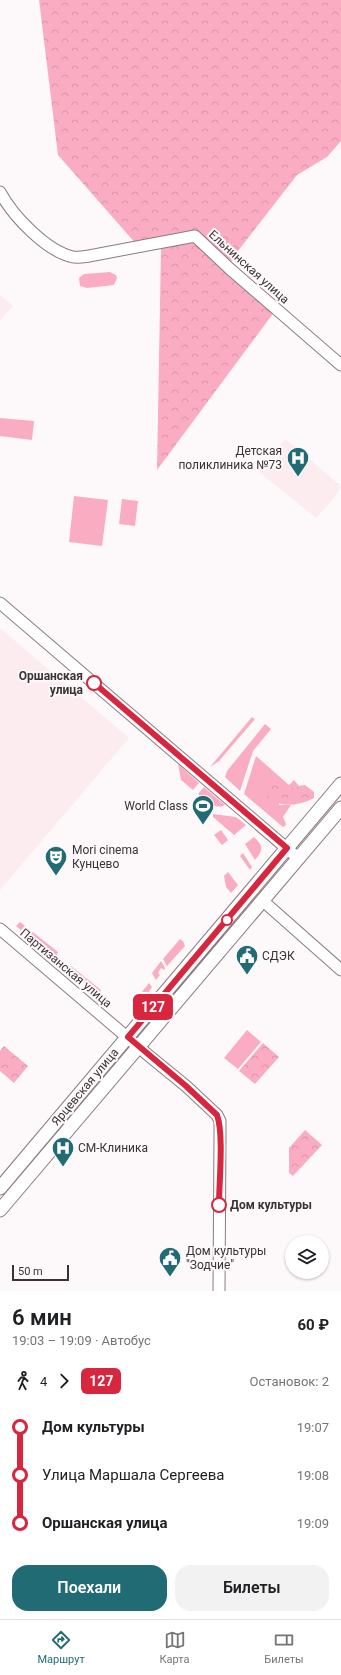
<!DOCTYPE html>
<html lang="ru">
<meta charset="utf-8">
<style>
:root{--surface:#fff;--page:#f2f2f2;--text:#202124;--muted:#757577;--line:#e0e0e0;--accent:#216b75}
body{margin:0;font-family:Roboto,sans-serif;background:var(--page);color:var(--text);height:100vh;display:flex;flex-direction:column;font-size:15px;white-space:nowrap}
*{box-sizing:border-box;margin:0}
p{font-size:13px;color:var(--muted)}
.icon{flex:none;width:22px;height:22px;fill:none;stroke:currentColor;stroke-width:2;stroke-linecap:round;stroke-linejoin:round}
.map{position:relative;height:1291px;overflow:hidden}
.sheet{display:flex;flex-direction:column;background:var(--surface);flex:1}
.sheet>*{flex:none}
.badge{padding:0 8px;border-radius:6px;font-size:14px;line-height:26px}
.fabs{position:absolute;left:285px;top:1235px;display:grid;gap:8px}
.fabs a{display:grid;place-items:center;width:44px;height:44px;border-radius:50%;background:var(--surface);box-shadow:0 1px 3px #0004;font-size:20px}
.scale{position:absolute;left:12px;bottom:10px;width:57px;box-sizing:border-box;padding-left:4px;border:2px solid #3a3234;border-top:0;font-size:11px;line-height:14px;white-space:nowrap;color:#3a3234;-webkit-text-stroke:3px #fdf9fa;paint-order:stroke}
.map>.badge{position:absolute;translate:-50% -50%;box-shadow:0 0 0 2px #fff}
.legs{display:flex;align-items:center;gap:6px;height:44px;padding:0 12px;font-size:13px}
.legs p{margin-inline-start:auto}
.overview{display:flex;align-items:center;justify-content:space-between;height:68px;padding:0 12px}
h1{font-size:22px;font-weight:600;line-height:30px}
.action{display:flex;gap:8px;margin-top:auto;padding:8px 12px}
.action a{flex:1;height:46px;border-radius:16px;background:var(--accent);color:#fff;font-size:16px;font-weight:600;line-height:46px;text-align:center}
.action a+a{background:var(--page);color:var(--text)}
ul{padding:0 12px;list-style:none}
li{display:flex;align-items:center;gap:14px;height:48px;font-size:15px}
li i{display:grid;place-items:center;width:6px;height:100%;margin:0 5px;background:currentColor}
li i::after{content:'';width:10px;height:10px;margin:-5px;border:3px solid;border-radius:50%;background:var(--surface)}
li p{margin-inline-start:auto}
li:first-child i{background:linear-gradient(#0000 50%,currentColor 0)}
li:last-child i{background:linear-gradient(currentColor 50%,#0000 0)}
.dock{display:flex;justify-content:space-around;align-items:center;height:56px;border-top:1px solid var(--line);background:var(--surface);font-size:11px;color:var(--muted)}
.dock a{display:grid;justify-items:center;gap:2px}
.dock .current{color:var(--accent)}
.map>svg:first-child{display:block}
.built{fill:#fcebef}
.grass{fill:#faadc2}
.forest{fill:url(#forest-crowns)}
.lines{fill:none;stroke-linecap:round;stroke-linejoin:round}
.minor-casing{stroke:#8c7b7f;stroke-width:13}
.major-casing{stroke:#8c7b7f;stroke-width:15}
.minor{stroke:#fff;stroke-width:11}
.major{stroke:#fff;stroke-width:13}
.line-1-casing{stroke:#fff;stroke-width:9}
.line-1{stroke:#d7263d;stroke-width:6}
.stop-1-dot{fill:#fff;stroke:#d7263d;stroke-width:2}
.labels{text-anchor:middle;stroke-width:4;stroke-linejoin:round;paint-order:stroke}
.street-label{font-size:12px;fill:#3a3234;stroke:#fdf9fa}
.poi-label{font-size:12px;fill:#3a3234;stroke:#fdf9fa;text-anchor:start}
.stop-label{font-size:12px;font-weight:bold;fill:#3a3234;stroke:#fdf9fa;text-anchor:end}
</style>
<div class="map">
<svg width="341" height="1291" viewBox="0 0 341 1291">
<defs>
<pattern id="forest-crowns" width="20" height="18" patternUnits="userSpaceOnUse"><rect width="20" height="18" fill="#faadc2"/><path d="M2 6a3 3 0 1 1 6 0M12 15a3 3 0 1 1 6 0" fill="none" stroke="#d795a7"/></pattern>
</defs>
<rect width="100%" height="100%" fill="#fdf9fa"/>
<path class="built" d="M0,295L13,306L0,320Z
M285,439L341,486L335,497L316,518L258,471Z
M0,628L129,738L0,890Z"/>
<path class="grass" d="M110,272L116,275L117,278L114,285L87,288L80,286L79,278L84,274Z
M0,418L34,421L32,440L0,436Z
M74,496L108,500L102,546L69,542Z
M122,499L138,501L135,526L119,524Z
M252,717L255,719L219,761L210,767Z
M265,724L271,729L253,751L240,791L225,777L227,771Z
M256,756L289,785L294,780L299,786L289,789L279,788V805H291L283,817L286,824L285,826L283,827L244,794Z
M178,764L199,783L193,790L181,780Z
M204,787L205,788L225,805C215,811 205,799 198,794Z
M213,814L236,817L246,825L234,835L213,817Z
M221,830L228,840L222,845L214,835Z
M254,837C264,846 263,851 255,860L245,844Z
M243,853L252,867L250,870L240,856Z
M228,872L238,885L231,893L226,887L224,876Z
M20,922L58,952L56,960L16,926Z
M180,939L183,941L185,946L167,966L163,959Z
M161,961L165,968L164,970L161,968L158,973L160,975L156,980L152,973Z
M71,966L101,990L100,996L70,971Z
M149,983L152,987L142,1002L137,998Z
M247,1030L261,1042L238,1069L224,1058Z"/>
<path class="forest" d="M39,0H341V141L327,157L297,175L234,256L227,269L275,311L157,470L161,248L137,245L58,155Z
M267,783H275C284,793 293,786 305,785L314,792V798C299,806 284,807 268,800L266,791Z
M263,1043L279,1057L255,1084L239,1071Z
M4,1046L28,1066L14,1083L0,1071V1051Z
M305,1130L322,1145L293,1176L289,1173V1148Z"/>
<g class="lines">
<g class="minor-casing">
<path id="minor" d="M0,192C13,216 46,251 73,257C78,258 83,257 89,256L195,236L230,269L341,365
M0,603L298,858
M263,901L341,970
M0,929L148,1055L186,1086L217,1115L220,1121V1136L219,1291"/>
</g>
<g class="major-casing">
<path id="major" d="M0,1188L341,784
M0,1210L341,808"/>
</g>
<use href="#minor" class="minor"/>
<use href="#major" class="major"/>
</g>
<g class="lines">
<g class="line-1-casing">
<path id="line-1" d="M94,683L287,848L128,1037L186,1086L217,1115C224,1134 219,1183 219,1205"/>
</g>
<use href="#line-1" class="line-1"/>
</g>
<defs>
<g id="hospital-pin" transform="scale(1.15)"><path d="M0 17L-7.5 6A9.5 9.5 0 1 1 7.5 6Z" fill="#216b75" stroke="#fdf9fa"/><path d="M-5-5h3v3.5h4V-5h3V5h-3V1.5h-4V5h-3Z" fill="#fff"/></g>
<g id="stadium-pin" transform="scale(1.15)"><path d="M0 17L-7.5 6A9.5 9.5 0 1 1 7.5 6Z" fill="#216b75" stroke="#fdf9fa"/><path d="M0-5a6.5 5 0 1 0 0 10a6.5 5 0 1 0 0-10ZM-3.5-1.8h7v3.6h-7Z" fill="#fff"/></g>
<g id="theatre-pin" transform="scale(1.15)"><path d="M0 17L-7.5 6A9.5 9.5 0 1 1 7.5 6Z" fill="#216b75" stroke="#fdf9fa"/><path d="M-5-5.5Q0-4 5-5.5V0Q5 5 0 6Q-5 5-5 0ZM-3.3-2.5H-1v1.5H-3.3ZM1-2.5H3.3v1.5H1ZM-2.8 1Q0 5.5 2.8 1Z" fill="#fff"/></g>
<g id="civic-pin" transform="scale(1.15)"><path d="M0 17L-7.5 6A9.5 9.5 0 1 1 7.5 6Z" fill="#216b75" stroke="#fdf9fa"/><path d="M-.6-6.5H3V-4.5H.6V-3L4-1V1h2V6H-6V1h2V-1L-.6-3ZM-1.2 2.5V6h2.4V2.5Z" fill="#fff"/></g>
</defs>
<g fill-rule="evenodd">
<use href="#hospital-pin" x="298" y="458"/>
<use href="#stadium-pin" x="203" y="806"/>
<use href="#theatre-pin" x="56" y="857"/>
<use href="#civic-pin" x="247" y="956"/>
<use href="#hospital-pin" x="63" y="1148"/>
<use href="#civic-pin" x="170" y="1258"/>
</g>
<g class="stop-1-dot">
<circle cx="94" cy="683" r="7"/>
<circle cx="227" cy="920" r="5"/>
<circle cx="219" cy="1205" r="7"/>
</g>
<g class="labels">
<g class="street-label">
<text transform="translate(249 267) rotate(42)" y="4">Ельнинская улица</text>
<text transform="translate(66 968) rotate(40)" y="4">Партизанская улица</text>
<text transform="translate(85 1087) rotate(-50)" y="4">Ярцевская улица</text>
</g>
<g class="poi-label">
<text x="282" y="455" text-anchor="end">Детская<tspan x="282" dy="14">поликлиника №73</tspan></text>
<text x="188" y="810" text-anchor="end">World Class</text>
<text x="72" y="854">Mori cinema<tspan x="72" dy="14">Кунцево</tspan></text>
<text x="262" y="960">СДЭК</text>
<text x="78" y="1152">СМ-Клиника</text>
<text x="186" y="1255">Дом культуры<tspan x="186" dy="14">"Зодчие"</tspan></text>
</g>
<g class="stop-label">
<text x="83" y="680">Оршанская<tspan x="83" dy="14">улица</tspan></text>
<text x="230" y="1209" text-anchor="start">Дом культуры</text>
</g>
</g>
</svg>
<div class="fabs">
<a><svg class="icon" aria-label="layers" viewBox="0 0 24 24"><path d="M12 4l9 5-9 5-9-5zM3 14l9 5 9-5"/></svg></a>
</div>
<div class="scale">50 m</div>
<b class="badge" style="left:153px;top:1007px;background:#d7263d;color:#fff">127</b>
</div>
<section class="sheet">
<div class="overview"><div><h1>6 мин</h1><p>19:03 – 19:09 · Автобус</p></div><b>60 ₽</b></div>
<div class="legs"><svg class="icon" aria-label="walk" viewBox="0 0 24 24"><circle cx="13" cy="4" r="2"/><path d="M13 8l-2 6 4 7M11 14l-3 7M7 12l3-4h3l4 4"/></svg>4<svg class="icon" aria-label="forward" viewBox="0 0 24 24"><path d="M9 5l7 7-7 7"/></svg><b class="badge" style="background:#d7263d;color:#fff">127</b><p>Остановок: 2</p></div>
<ul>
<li><i style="color:#d7263d"></i><b>Дом культуры</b><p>19:07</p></li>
<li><i style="color:#d7263d"></i><span>Улица Маршала Сергеева</span><p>19:08</p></li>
<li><i style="color:#d7263d"></i><b>Оршанская улица</b><p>19:09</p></li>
</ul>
<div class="action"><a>Поехали</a><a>Билеты</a></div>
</section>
<nav class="dock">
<a class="current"><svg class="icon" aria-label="directions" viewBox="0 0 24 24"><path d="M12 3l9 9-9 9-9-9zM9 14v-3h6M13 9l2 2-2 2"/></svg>Маршрут</a>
<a><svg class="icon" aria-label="map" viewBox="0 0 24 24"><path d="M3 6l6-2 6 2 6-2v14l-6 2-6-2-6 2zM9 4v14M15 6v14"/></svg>Карта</a>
<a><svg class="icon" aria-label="tickets" viewBox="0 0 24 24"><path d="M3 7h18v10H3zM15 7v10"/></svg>Билеты</a>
</nav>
